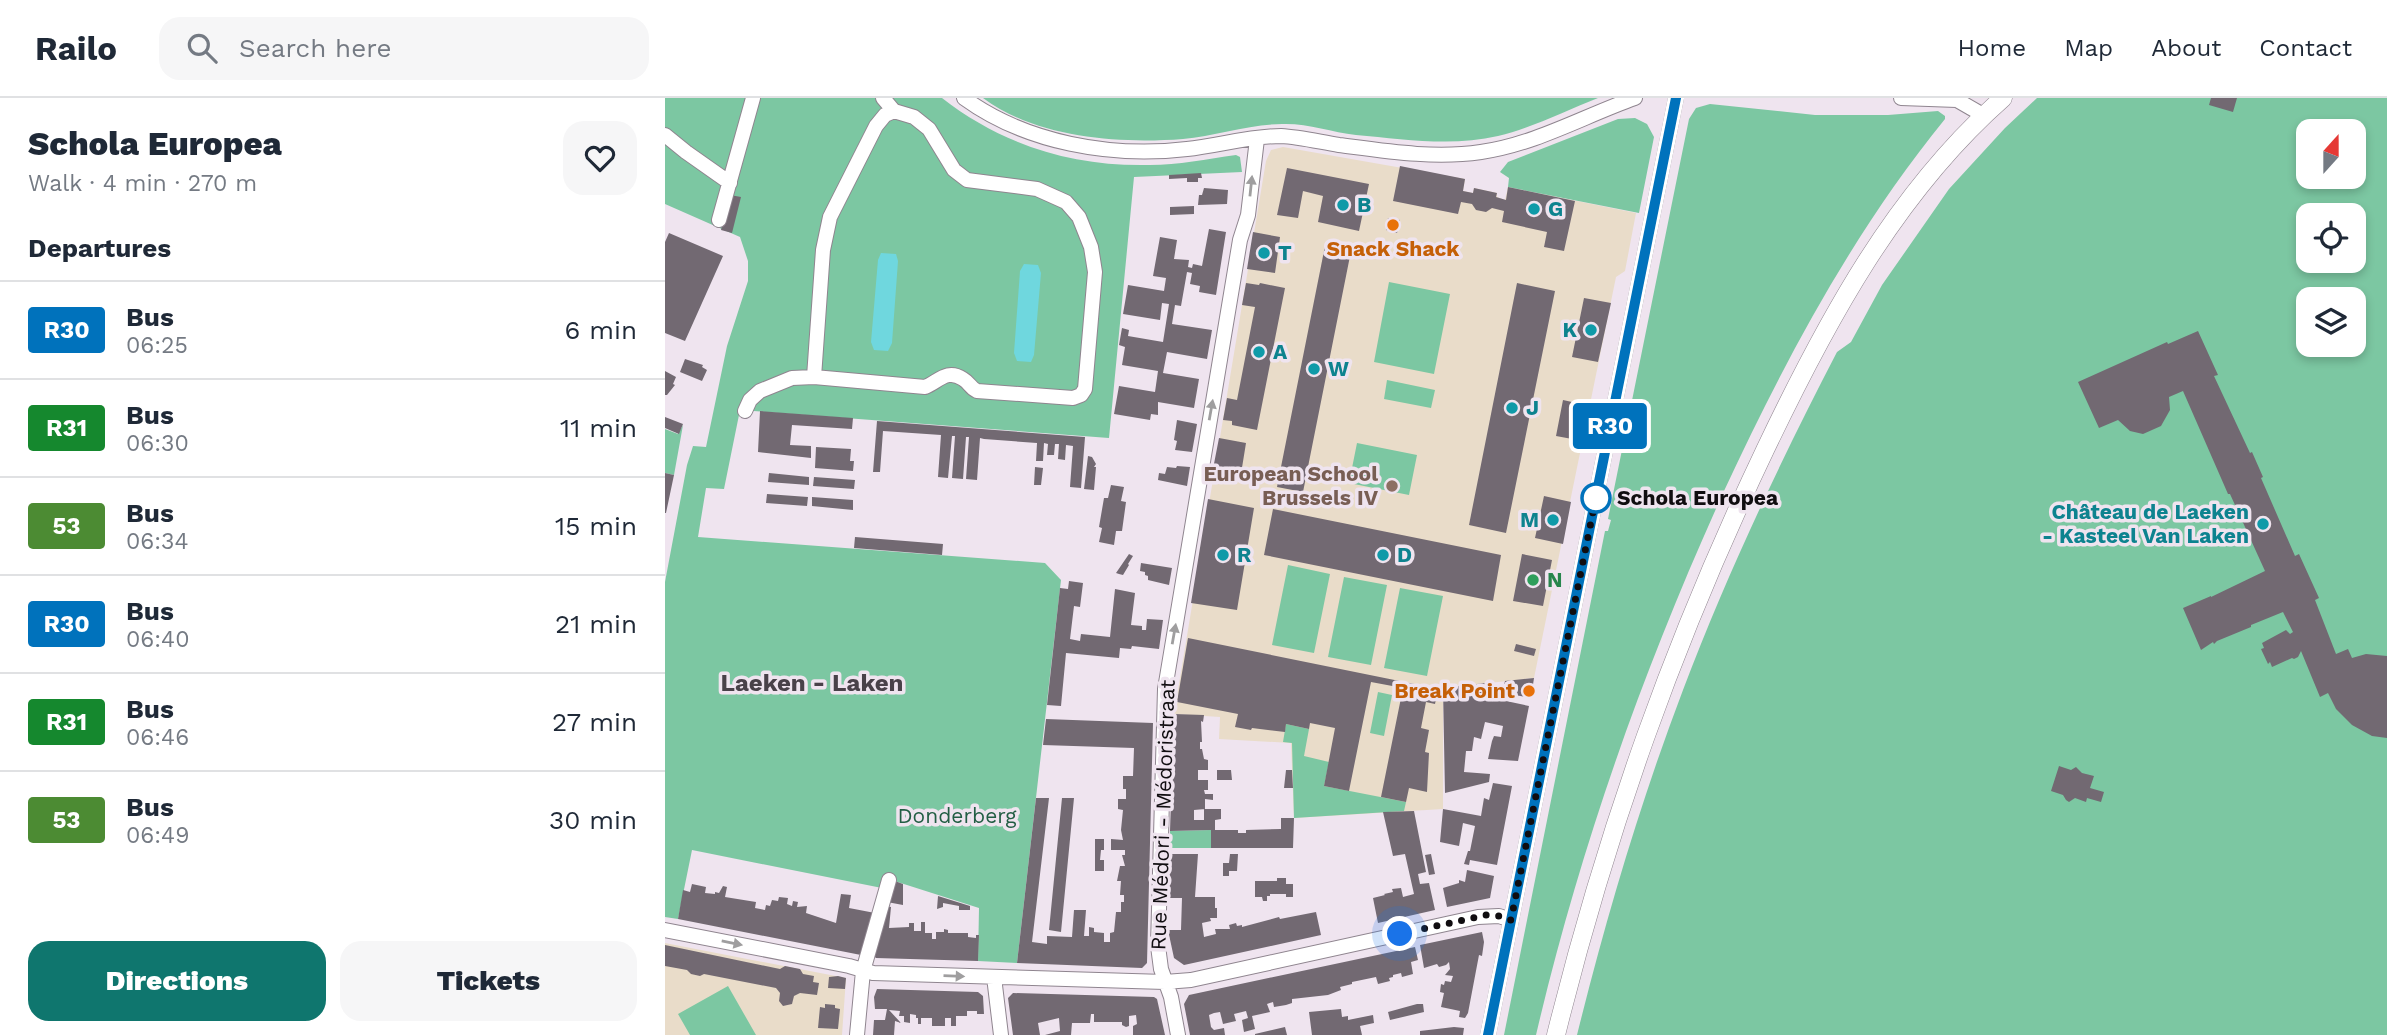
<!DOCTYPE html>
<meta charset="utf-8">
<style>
:root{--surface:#fff;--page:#f6f6f7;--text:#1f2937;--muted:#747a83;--line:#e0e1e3;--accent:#0f766e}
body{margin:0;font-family:"Work Sans",sans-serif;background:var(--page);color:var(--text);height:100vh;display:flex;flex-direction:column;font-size:26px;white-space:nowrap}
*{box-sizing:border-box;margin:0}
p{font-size:23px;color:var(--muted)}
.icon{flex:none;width:38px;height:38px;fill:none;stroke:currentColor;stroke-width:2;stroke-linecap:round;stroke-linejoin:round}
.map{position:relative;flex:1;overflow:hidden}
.sheet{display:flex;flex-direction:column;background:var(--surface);width:665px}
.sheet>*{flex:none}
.badge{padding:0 14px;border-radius:5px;font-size:24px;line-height:46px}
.needle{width:46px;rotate:21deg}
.tools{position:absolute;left:1631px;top:21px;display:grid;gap:14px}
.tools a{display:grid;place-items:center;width:70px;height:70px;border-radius:14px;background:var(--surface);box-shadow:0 4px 10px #0003;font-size:35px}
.you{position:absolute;width:35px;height:35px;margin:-18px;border:5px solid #fff;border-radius:50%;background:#1a73e8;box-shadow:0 0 0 10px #1a73e833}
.map>.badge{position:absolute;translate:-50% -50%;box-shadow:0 0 0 4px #fff}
h2{padding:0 28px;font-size:26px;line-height:63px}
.round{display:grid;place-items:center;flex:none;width:74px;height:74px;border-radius:21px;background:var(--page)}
.overview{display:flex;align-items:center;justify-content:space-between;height:119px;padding:0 28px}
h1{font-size:33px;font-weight:800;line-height:52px}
.action{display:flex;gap:14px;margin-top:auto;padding:14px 28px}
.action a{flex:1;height:80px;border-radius:21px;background:var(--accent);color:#fff;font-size:28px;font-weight:800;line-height:80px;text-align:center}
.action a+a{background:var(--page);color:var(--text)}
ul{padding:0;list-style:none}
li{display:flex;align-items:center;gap:21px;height:98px;padding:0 28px;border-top:2px solid var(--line)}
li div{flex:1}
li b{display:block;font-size:26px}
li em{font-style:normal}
li .badge{min-width:77px;font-weight:700;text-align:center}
header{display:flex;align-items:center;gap:42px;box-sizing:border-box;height:98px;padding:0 35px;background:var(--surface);border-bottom:2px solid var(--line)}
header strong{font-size:33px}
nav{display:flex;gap:38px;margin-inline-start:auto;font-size:24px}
.search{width:490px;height:63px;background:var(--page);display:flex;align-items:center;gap:18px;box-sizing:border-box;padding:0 24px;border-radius:21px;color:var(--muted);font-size:26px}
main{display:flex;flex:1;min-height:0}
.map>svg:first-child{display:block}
.education{fill:#e9dcc9}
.green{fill:#7cc7a2;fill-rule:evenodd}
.water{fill:#6fd7de}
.building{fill:#726972}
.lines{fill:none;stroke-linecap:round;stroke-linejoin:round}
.minor-casing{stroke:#8f858f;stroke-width:16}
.major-casing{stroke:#8f858f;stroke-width:19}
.minor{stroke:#fff;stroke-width:14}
.major{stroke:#fff;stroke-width:18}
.oneway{fill:#9f9e9f}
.line-casing{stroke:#fff;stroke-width:16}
.line{stroke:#0072bc;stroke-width:10}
.walk{stroke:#100d10;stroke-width:7;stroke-dasharray:0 12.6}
.culture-dot{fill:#0f9aa8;stroke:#efe4ef;stroke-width:2.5}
.food-dot{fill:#e8710a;stroke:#efe4ef;stroke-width:2.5}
.education-dot{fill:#8d6e63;stroke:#efe4ef;stroke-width:2.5}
.stop-dot{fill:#fff;stroke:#0072bc;stroke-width:3.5}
.leisure-dot{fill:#2e9e5b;stroke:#efe4ef;stroke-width:2.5}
.labels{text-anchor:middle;stroke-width:7;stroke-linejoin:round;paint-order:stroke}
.culture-label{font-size:21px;font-weight:bold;fill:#0d838f;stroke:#efe4ef;text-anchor:start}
.food-label{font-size:21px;font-weight:bold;fill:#c56008;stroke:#efe4ef}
.education-label{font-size:21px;font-weight:bold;fill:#785e54;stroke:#efe4ef;text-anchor:end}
.stop-label{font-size:21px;font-weight:bold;fill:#100d10;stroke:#efe4ef;text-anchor:start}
.leisure-label{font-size:21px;font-weight:bold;fill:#27864d;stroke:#efe4ef;text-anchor:start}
.street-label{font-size:21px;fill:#100d10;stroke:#efe4ef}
.park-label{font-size:21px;fill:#225e44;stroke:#efe4ef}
.quarter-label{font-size:24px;font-weight:bold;fill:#494149;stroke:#efe4ef}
</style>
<header>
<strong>Railo</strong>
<div class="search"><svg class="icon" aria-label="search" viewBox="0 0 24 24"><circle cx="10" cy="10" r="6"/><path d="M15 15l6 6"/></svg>Search here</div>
<nav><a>Home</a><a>Map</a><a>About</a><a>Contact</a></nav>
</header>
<main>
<section class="sheet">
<div class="overview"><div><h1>Schola Europea</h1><p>Walk · 4 min · 270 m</p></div><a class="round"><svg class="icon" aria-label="heart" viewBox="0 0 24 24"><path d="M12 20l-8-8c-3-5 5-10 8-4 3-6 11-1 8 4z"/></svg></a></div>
<h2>Departures</h2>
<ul>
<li><span class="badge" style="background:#0072bc;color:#fff">R30</span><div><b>Bus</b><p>06:25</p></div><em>6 min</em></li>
<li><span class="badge" style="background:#15882e;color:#fff">R31</span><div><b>Bus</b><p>06:30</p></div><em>11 min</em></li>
<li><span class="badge" style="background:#4c8b33;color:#fff">53</span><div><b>Bus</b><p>06:34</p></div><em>15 min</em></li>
<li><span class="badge" style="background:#0072bc;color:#fff">R30</span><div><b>Bus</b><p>06:40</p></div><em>21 min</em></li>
<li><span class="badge" style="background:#15882e;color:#fff">R31</span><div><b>Bus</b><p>06:46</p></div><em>27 min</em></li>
<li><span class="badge" style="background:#4c8b33;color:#fff">53</span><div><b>Bus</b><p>06:49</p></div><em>30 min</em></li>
</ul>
<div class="action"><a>Directions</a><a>Tickets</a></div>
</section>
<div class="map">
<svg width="1722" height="937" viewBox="0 0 1722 937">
<rect width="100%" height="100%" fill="#efe4ef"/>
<path class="education" d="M618,49L800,81L798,93L808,95L809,90L832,95V99L840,102L843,89L971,115L960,173L951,179L869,580L778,590V711L629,720L626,645L554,641L555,619L509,616L601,63L606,52Z
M0,845L181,880L177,937H0Z"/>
<path class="green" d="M0,0H277C337,47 409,69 485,67C513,67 542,61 571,57L575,59L577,74L469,79L444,340L75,312L59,391L41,390L33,439L380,465L396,482L352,865L313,863L314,810L220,780L217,790L27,752L13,821L0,819V484L22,367L28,348L41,349L62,248L83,183V163L75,139L0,106Z
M318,0H933C900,13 867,30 833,38C787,49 737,41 691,37C666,34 642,25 617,26C586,26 550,38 518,41C453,46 372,40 318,0Z
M1372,0H1722V937H912C941,820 975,705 1018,592C1062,476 1115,364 1172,254L1186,244L1217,187L1284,91L1340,30ZM1643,33H1689V79H1643ZM1643,117H1689V163H1643ZM1643,201H1689V247H1643Z
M1045,6L1150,17H1223L1273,13L1280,18V21C1188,134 1120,262 1059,393C979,569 915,749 871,937H839L940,433H943L946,422L943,421L1024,21L1031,10Z
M970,20L982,26L989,39L974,115L843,89L844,80L835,74L843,64L953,21Z
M724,184L785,196L769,276L709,264Z
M722,282L770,292L766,310L719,301Z
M18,327L9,377L0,375V331L13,336Z
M692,345L752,357L744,397L684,385Z
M623,467L665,476L649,555L607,547Z
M679,479L722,487L706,567L663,559Z
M735,490L778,498L762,578L719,570Z
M713,594L727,597L719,638L705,635Z
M621,626L644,631L639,658L664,664L659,688L741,704L739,713L629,720L627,645L618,644Z
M546,732V750H505V733Z
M63,888L91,937H25L13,916Z"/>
<path class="water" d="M216,155L231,156L233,163L227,245L223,253L209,252L206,244L213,162Z
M359,166L373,167L376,175L369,257L366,264L352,263L349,255L355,173Z"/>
<path class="building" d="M1546,0H1572L1568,14L1544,7Z
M735,68L800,81L798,93L808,95L809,90L832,95L831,99L841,102L843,89L910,103L899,153L879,149L882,134L837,124L839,113L827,110L821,114L811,112L807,106L796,104L793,116L728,103Z
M622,70L704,86L694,133L653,124L658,98L638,93L633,120L612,117Z
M536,75L537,80H533V84H522V80L504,81V77Z
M539,90L563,92L562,106L533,107L534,97H537Z
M65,97L76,99L67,135L56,132Z
M529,108V116L505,117V109Z
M723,120L735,122L732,135L721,132Z
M544,131L561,134L551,197L534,194L535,188L525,186L527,175L522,174L516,208L510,207L507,226L547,232L542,261L502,254L498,275L534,281L529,310L493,304V317L486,316L485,322L449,316L454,288L490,294L493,273L457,267L460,249L454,247L457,230L464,232L463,238L498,244L504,206L497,205L495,222L458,216L463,187L499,193L501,180L488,178L495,139L512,142L509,161L524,162L523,169L527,170L528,166L537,168Z
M588,134L615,139L610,175L582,171Z
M4,135L58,158L20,243L0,235V144Z
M660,148L686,153L638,394L612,389Z
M581,185L594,187L595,185L620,190L592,332L567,327V323L558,322L562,300L572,302L590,209L577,207Z
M852,185L890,193L841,435L804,427Z
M919,200L946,205L933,264L907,259Z
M1533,233L1553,277L1549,278L1585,355L1587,354L1598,379L1596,380L1630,458L1634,456L1654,500L1650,502L1671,556L1683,551L1687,560L1701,556L1722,558V640L1707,638L1687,627L1671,611L1663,595L1655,599L1636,553L1633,559L1629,561L1627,560L1607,569L1605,564L1603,566L1596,551L1599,550L1597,545L1621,532L1625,536L1628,534L1618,514L1586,527V529L1552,543L1549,546L1548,544L1536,552L1518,510L1546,498V499L1600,473L1565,396H1563L1518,293L1504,299L1505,312L1496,328L1478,336L1465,333L1453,322L1434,330L1413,284L1502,244L1503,246Z
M20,261L38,267L37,269L42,272L37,283L15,274Z
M0,273L11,279L8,286L10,287L2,297H0Z
M898,302L925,308L918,343L891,338Z
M95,313L188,320L187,331L127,327L125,347L146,348V360L93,354Z
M0,319L18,326L14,336L0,330Z
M512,322L532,326L527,354L510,352L512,343L509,342Z
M212,323L420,339L416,390L405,389L408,348L401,347L400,362L393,361L394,346H390L389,357H382L383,346L379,345L378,363H371L372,345L319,341L315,340L312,382L301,381L304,339H301L298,381L287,380L290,338H287L283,380L273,379L276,337L218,333L215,374H208Z
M554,340L581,345L575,382L547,376Z
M151,349L186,351L185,363H189L188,373L150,370Z
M423,358L427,359L431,366L429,369H431L429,392L419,391Z
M512,368L525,369L522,388L493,382L494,375L500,376L502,369L511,370Z
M370,369L378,370L376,387H369Z
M0,375L9,377L1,415H0Z
M104,375L144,379V387L103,384Z
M149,379L190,382L189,391L148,388Z
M446,387L459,389L456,403L461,404L457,433H451L449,447L434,444L437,430L434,429L439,400H443Z
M102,396L143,399L142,408L101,405Z
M879,398L906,404L898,446L870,440Z
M147,399L188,402V412L147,408Z
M543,401L589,410L572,512L526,505Z
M608,411L836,457L828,503L599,457Z
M190,439L278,446L277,457L189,450Z
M464,456L468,458L463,466L464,467L458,477L454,476L451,475Z
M857,456L887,462L878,508L848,503Z
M476,465L507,470L504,487L483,482V478L480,477V474L475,473Z
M404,483L418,485L415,509L409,508L405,541L415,543L416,536L445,539L450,491L470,495L466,527L477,528V532H481L482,521L498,522L494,551L467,548L466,551L455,550L454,560L401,555L396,608L382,607L395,490L403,491Z
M523,540L764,589L763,595L772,596L770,606L761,604L756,630L764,632L760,654L764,655L762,694L744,690L741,704L716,699L738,590L706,584L684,693L659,688L670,630L645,625L644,631L621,626L620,634L587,630L586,632L570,629L573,616L512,604Z
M851,546L871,551L869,558L849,553Z
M869,580L866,600L844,596L843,587H839L840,583Z
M829,584L827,592L843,595L841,603L864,608L853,663L823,661L827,643L829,638L836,639L838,628L820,624L816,641L809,639L807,653H801L799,674L825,676L824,684L780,695L778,590Z
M509,616L539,617L538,624L536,623L537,644H535V651H537L539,661L543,662V672H533V682H543V692H539L540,696H548V702L540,701V711L529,712V722H539V711H556V721L550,722V732H573V735H581V732L616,731V720H629L628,750H546V732L505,733Z
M381,621L488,625L482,865L477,870L352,865L371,700H384L367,844L382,846V838L407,839L409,812H421L419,838H424V829L429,830V834L439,835V844H445V835L449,834L451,814H456V804H459V797H455L456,783H452L455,768H460L457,757H460V752H446V741L458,742L456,732L458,712L453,711V701H461V691H458V678H468L469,650L378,647Z
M1394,668L1406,672L1411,669L1417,675L1429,678L1425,690L1439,694L1436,704L1422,700L1421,704L1410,700L1404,704L1401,702L1398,697L1386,693Z
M552,672H566L567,682H552Z
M621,672H627L628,690H619Z
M828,685L847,688L832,767L805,762L804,767L799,766L803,753H805L810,728L798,725L794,748L775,744L778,711L816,718L819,700L824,702Z
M397,700H409L396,834L384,832Z
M749,713L761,774L753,776L755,786L764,785L770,812L713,825L708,800L720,797L719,796L728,794L727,791L736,790L738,799L749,796L740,756L728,758L718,714Z
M430,741H439V752H436L435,762H439V773H430Z
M505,756H533L530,799H550V810H552V820H545L546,823L537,825L539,839L551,836L550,831H565L564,827L571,825L572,828L577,827V829L614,819L615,821L651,814L656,837L519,867L509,860L503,832H516L517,800H504Z
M565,756H573L572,773H564V778H558V765H564Z
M766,756L770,776L764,777L760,757Z
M802,772L829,778L825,800L782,809L778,790L794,785V782L800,784Z
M612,780H621V786H628V799H621V796H605V798H602V803H598L597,799H590V783H612Z
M227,782L238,786V807L222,804Z
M27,786L41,789L40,795L50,796V794L54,795L58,788L62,789L60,799L91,804L90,810L100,812L101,807L105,808L107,802L113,803L114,799L123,800L122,806L127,808L128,803L133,804L132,809L142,808L141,815L171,825L176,796L186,797L184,810L210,815L196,857L13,821L18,792L25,794Z
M273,798L305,808V812H294V808L278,805V809L272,811Z
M221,808L226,809L224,830L244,829V825H249V833H256V824H260V835H267V841H271V834H279V831L283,832V835H303V839L311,840V837H314L313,863L211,860L208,857Z
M817,834L819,844L817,858L814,857L803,915L800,920L794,919L795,913L776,909L779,895L775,894L776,886L779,887L780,883L786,884L788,878L780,877L785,871L784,864L781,867L774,869L772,866L759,870L755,847Z
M0,847L115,871L120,868L135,871L138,876L149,878L148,884L154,885L152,897L135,895L129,898L127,906L118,908L114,903L115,895L111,890L39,876L35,878L26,876L22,872L0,868Z
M750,849L753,862L746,864L748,876L737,879L736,875L728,877V879L724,880L725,883L713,886L711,879L687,884V886L675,889L676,892L663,897L627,901V905L621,907L609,909L608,904L602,906L605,914L587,918L590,931L579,934L577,922L583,920L581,913L569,916L571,923L558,926L555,914L549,915L544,917L546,929L549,932L559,930L560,937H525L519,906L524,897Z
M173,878L181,880L180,891L163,890L164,879Z
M212,891L313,894L318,898L319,916H312V913H302V918H291V928H286V920H280V928H267V920H256V926H253V920H251V917L245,916V925L239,924V918H234L235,913L224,912L236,925L230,923L229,937H208L209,922H220L222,911H210L209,899Z
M348,895L489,899L492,901L500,937H468V928L472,926L471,917L464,918V928L461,929L457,927V924H429V916H426L425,925H407L406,937H380L395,933L394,920L373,925L375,937H348L343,900Z
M160,906L170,907V910L175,911L173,931L153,930L155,909L160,910Z
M752,906H758L759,914L725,922L723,914Z
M676,911L677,919L683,918V922L708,917L709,925L695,928L697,937H647L644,914Z
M620,929L622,937H590V936Z
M789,929L799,930L798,937H755V933Z"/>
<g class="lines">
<g class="minor-casing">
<path id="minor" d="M299,0C361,45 446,60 522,51C552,48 585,38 616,38C635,39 655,44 674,47C720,53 769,61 816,54C871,46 919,18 970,0
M1236,0L1292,2L1318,17
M0,37L21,54L65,85
M54,122L88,0
M149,279L158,152L165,119L211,28L220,17L229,13
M80,313L85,302L95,293L127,280L149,279L260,289C273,284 282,270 298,281C305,285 305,290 312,293L408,300L416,297L420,291L430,174L426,149L414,119L401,104L372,91L302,82L289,72L264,31L249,19L229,13L218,0
M0,832L184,868L208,875L500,884L526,882L813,819L834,818L846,822
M329,879L336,937
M192,937L198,873L224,782
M513,937L506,899L496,871L493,848L500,591L575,142L583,117L592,41
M823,937L1011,0"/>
</g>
<g class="major-casing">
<path id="major" d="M891,937C942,731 1009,543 1100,352C1161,224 1230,95 1338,0"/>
</g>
<use href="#minor" class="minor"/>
<use href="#major" class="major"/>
</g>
<defs><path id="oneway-solid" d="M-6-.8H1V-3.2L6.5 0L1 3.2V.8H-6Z" transform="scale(1.75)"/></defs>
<g class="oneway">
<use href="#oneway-solid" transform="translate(586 88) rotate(-84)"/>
<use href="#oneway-solid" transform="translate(546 312) rotate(-80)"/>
<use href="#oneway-solid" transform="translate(509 536) rotate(-80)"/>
<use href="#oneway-solid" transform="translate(67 845) rotate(11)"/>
<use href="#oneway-solid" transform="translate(289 878) rotate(2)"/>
</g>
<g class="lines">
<g class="line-casing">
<path id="line" d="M823,937L1011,0"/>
</g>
<use href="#line" class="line"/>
<path class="walk" d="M735,836L821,817L834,818L846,822L932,394L931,400"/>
</g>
<g class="culture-dot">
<circle cx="678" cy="107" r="7"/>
<circle cx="869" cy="111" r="7"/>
<circle cx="599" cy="155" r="7"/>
<circle cx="926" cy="232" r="7"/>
<circle cx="594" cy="254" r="7"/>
<circle cx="649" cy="271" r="7"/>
<circle cx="847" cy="310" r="7"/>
<circle cx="888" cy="422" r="7"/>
<circle cx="1598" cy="426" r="7"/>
<circle cx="558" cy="457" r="7"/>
<circle cx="718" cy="457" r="7"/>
</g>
<g class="food-dot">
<circle cx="728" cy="127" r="7"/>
<circle cx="864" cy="593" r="7"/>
</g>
<circle class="education-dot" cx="727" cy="388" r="7"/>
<circle class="stop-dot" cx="931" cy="400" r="14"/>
<circle class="leisure-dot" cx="868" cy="482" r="7"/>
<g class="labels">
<g class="culture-label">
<text x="692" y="114">B</text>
<text x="883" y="118">G</text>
<text x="613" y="162">T</text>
<text x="912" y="239" text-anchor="end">K</text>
<text x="608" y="261">A</text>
<text x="663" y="278">W</text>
<text x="861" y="317">J</text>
<text x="1584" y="421" text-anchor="end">Château de Laeken<tspan x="1584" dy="24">- Kasteel Van Laken</tspan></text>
<text x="874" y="429" text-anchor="end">M</text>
<text x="572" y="464">R</text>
<text x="732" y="464">D</text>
</g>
<g class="food-label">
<text x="728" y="158">Snack Shack</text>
<text x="850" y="600" text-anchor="end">Break Point</text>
</g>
<g class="education-label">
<text x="713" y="383">European School<tspan x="713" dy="24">Brussels IV</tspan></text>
</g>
<g class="stop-label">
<text x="952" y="407">Schola Europea</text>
</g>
<g class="leisure-label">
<text x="882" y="489">N</text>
</g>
<g class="street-label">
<text transform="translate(498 717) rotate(-88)" y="7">Rue Médori - Médoristraat</text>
</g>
<g class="park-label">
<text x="292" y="725">Donderberg</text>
</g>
<g class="quarter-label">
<text x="147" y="593">Laeken - Laken</text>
</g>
</g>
</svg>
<div class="tools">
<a><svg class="needle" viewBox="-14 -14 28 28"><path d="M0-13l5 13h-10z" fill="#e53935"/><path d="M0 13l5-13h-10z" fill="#747a83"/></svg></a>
<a><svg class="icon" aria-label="locate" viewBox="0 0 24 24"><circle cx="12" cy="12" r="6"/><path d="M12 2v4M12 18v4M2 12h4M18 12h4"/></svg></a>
<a><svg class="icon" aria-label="layers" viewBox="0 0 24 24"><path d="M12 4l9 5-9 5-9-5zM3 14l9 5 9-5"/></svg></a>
</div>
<div class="you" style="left:735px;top:836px"></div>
<b class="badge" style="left:945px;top:328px;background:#0072bc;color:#fff">R30</b>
</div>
</main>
